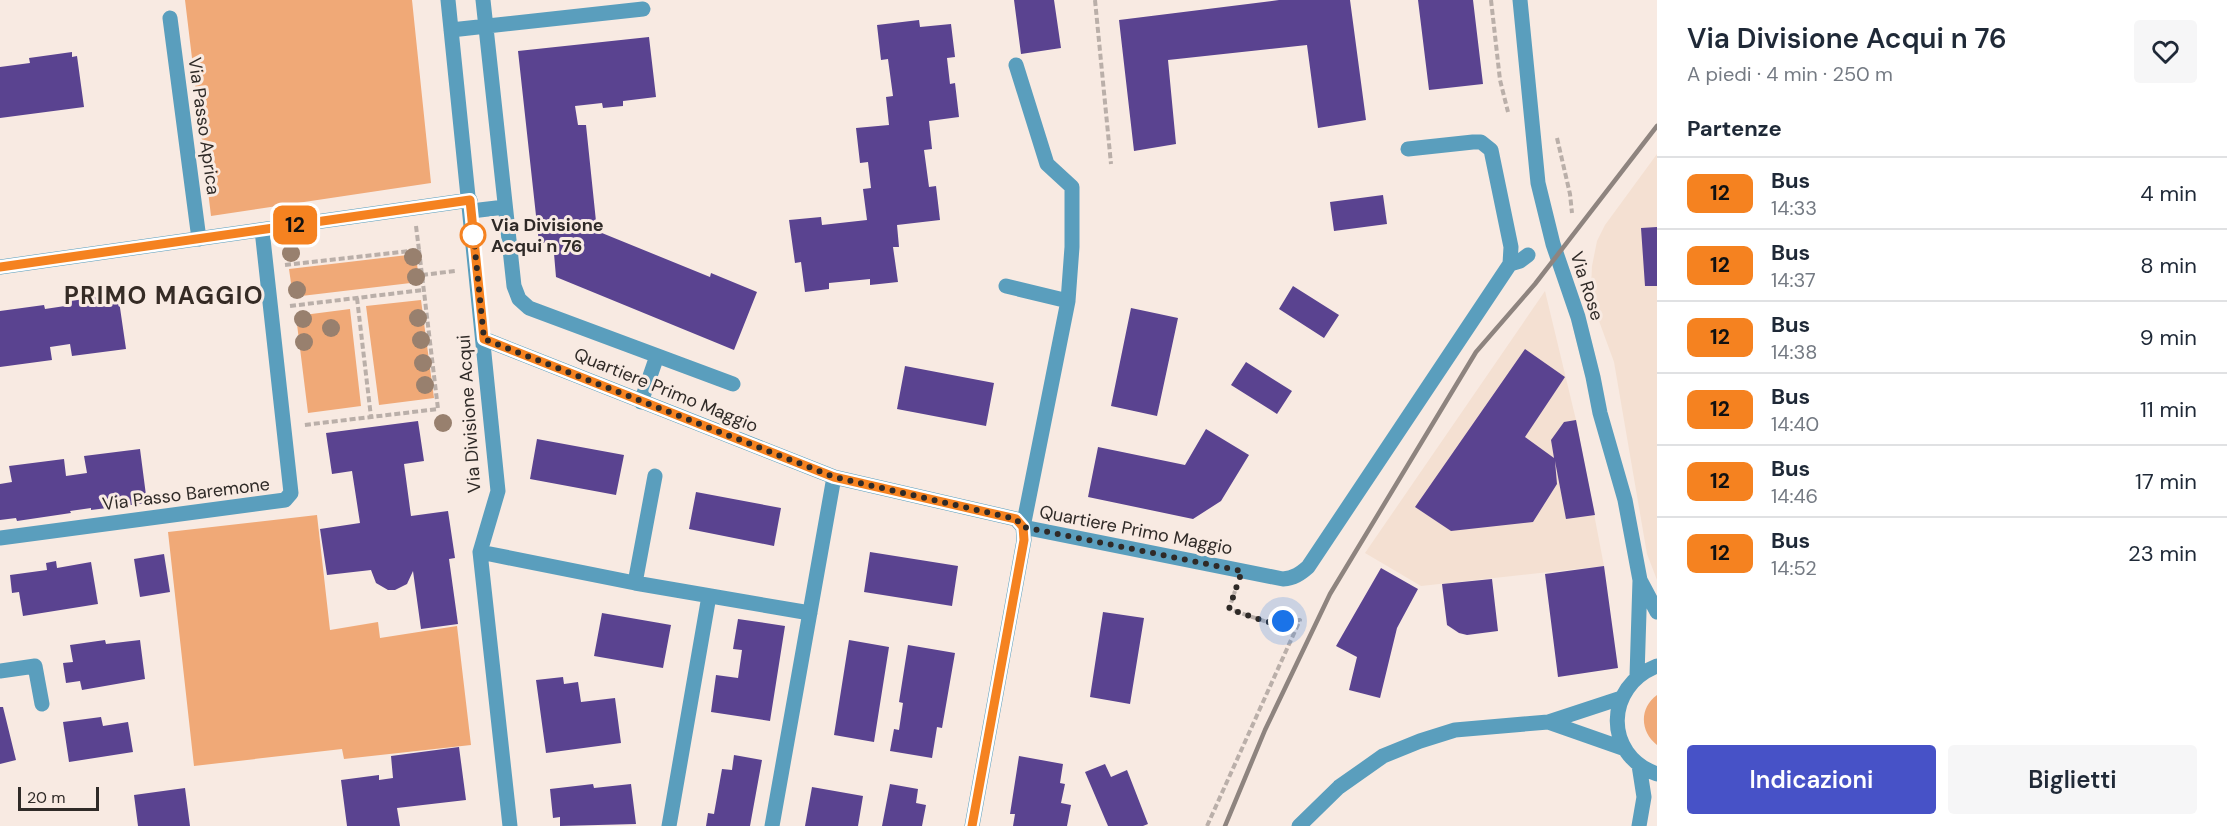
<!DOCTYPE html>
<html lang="it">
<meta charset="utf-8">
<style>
:root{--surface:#fff;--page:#f6f6f7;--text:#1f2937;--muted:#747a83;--line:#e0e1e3;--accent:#4752c7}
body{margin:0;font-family:"DM Sans",sans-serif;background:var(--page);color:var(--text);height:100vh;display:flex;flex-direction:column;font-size:22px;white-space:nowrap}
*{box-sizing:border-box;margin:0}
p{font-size:20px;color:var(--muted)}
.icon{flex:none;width:33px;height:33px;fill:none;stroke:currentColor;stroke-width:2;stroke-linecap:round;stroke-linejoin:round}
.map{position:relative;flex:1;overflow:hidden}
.panel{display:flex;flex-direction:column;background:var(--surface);width:570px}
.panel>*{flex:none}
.badge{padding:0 12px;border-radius:9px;font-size:21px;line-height:39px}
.scale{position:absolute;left:18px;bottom:15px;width:81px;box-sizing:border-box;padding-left:6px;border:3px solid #2f2a27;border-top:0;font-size:16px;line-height:21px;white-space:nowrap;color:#2f2a27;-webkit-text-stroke:4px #f8eae2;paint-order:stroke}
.you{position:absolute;width:30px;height:30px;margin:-15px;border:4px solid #fff;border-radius:50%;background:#1a73e8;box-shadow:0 0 0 9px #1a73e833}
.map>.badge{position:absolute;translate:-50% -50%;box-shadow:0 0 0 3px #fff}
h2{padding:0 30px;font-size:22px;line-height:54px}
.round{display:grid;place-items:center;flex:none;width:63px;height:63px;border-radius:6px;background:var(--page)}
.head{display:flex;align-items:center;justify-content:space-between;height:102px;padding:0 30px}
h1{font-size:28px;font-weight:600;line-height:45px}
.cta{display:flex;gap:12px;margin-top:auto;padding:12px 30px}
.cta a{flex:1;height:69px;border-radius:6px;background:var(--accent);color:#fff;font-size:24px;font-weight:600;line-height:69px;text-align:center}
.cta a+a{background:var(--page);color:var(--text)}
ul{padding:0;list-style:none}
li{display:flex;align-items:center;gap:18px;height:72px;padding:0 30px;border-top:2px solid var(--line)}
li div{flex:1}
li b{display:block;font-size:22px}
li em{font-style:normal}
li .badge{min-width:66px;font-weight:700;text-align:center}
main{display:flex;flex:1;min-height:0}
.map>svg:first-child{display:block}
.built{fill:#f4e0d2}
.green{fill:#f0a977}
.building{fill:#5a4390}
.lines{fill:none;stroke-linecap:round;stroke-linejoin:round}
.path{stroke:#baafa9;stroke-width:4;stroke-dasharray:6 3;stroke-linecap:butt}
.street{stroke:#5a9ebd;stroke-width:15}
.rail{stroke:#8e847f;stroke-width:4.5}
.tree{fill:#98806e}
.line-casing{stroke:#fff;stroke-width:14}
.line{stroke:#f58220;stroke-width:9}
.walk{stroke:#2f2a27;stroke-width:6;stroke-dasharray:0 10.8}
.stop-dot{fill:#fff;stroke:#f58220;stroke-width:3}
.labels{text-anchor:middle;stroke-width:6;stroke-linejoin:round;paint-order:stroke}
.street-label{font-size:18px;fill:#2f2a27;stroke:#f8eae2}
.stop-label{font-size:18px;font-weight:bold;fill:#2f2a27;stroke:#f8eae2;text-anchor:start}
.district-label{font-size:24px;font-weight:bold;letter-spacing:1.5px;fill:#352b25;stroke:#f8eae2}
</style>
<main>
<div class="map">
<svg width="1657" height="826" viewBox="0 0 1657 826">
<rect width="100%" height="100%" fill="#f8eae2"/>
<path class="built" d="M1657,154V580L1647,554L1614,362L1595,310L1591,289L1592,266L1597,241L1605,225Z
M1545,291L1576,420L1604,566L1421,586L1365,553Z"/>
<path class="green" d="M185,0H412L431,183L211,216Z
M416,254L419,282L293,297L289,269Z
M421,300L434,398L379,405L366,306Z
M350,309L361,406L308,413L296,316Z
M317,515L330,630L378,622L380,638L457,626L471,745L344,759L342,749L194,766L168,532Z
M1657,695V745C1640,732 1639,708 1657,695Z"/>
<path class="building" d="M1014,0H1054L1061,48L1021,54Z
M1279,0H1350L1366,120L1318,128L1307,45L1168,60L1176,144L1134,151L1119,20Z
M1418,0H1473L1483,84L1429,90Z
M919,20L920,27L951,24L955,57L947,58L950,84L955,83L959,117L929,121L932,149L924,150L929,187L936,186L940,220L897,225L899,247H893L898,282L870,285V279L829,283V289L805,292L801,262L795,263L789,220L821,217L822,225L867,220L863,189L871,188L868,162L860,163L856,128L889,125L886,97L893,96L888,59L881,60L877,25Z
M649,37L656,97L623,101V106L603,108L602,103L575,106L578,125H586L597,231L710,277L711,273L757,292L734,350L556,277L553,242L539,243L518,51Z
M72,52V57L77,56L84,107L0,118V67L30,63L29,58Z
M1383,195L1387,224L1334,231L1330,202Z
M1657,227V286H1645L1641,228Z
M1293,286L1339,315L1324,338L1279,309Z
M118,294L126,349L72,356L70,344L50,347L52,360L0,367V311L44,305L45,309L65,306L64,302Z
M1131,308L1178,318L1157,416L1111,406Z
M1525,349L1565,377L1525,437L1554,458L1551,440L1564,422L1576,420L1595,515L1566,519L1555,461L1557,484L1533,522L1451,531L1415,507Z
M1246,362L1292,391L1277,414L1231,385Z
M905,366L994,383L986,426L897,409Z
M418,421L424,461L404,464L411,516L448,511L455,558L449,559L458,624L421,629L413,571L407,584L395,590H388L376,583L371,570L327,575L320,529L360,523L352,471L332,474L326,433Z
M1206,429L1249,455L1221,501L1193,519L1088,497L1098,447L1185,465Z
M537,439L624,455L616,495L530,479Z
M140,449L147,503L91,510V508L70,511L71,513L17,521L16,518L0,520V484L12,482L9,466L64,459L66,476L87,473L84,456Z
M696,492L781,508L774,546L689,529Z
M870,552L958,566L952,606L864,592Z
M164,554L170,592L140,597L134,559Z
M56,561L57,568L91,562L98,604L23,616L19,592L12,593L10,575L47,570L46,563Z
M1604,566L1618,668L1558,677L1545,574Z
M1381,568L1418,589L1397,628L1380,698L1349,690L1357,657L1336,646Z
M1492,579L1498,631L1467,635L1459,633L1447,625L1442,584Z
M1103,612L1144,618L1130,704L1090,697Z
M602,613L671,625L663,668L594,656Z
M738,619L785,626L770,721L711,712L716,675L738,678L742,650L733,649Z
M105,640L106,644L140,640L145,679L82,690L80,681L66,683L63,663L73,662L70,645Z
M849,640L889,647L874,742L834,735Z
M908,645L955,653L942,728L937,727L932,758L890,751L894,729L899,730L903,703L899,702Z
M563,677L564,684L578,682L581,702L615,698L621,743L546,753L536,680Z
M0,707H3L16,760L0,764Z
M101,717L103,726L128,722L133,752L69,762L63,722Z
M459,747L466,800L397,808L400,826H347L341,780L379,775V780L393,778L391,756Z
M734,755L762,760L750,826H706L708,813L714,814L722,769L732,770Z
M1019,756L1063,764L1060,783L1065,784L1061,803L1071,805L1067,826H1013L1015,814H1010Z
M1105,764L1111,777L1127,770L1148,824L1143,826H1108L1085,772Z
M593,784L594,788L631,784L636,824L560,826V817L553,818L550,789Z
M890,784L918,789L916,803L926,805L922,826H882Z
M812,787L863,796L858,826H805Z
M185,788L190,826H138L134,795Z"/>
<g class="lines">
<path class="path" d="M1095,0L1111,164
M1491,0L1500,80L1508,112
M1557,138L1570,194L1572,213
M416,226L419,250
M285,265L419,250L438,409L304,425
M422,275L455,271
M357,298L371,417
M290,306L423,290
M1207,826L1300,620L1267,622L1229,609L1235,591"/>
<path class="street" d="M448,0L498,491L480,552L510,826
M483,0L514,286L519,299L529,308L733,384
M1520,0L1538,183L1553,244L1578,317L1593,377L1600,413L1625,500L1640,580L1637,676
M170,18L199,239
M451,30L643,9
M1016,65L1047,164L1072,187V247L1068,301L1023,527L1283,579C1294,578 1300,574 1308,567L1510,264L1520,261L1528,255
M1408,149L1473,142H1481L1491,150L1511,247L1510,264
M471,211L505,207
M0,267L470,200
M1006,286L1068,301
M484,339L834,477L1016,519L1023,527L1024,540L972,826
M641,402L657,356
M0,538L285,500L291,493L262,230
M480,552L635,583L810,613
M1640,580L1657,612
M635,583L655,476
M1657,666C1605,686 1603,755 1657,774
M0,671L35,666L42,704
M1548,722L1625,749
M1639,765L1644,797L1639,826
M669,826L709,596
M772,826L834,477
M1299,826L1339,787L1383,756L1420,741L1455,730L1548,722L1621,698"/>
<path class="rail" d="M1225,826L1265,730L1330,594L1476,352L1535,284L1657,126"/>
</g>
<g class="tree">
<circle cx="291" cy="253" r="9"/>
<circle cx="413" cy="257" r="9"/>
<circle cx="416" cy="277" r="9"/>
<circle cx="297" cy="290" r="9"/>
<circle cx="418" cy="318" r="9"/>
<circle cx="303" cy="319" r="9"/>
<circle cx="331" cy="328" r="9"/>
<circle cx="421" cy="340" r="9"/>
<circle cx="304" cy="342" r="9"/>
<circle cx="423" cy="363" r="9"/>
<circle cx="425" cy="385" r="9"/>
<circle cx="443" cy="423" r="9"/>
</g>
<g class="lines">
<g class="line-casing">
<path id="line" d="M0,267L470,200L484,339L834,477L1016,519L1023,527L1024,540L972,826"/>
</g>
<use href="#line" class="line"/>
<path class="walk" d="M473,235V230L484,339L834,477L1016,519L1023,527L1242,571L1229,609L1267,622L1283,621"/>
</g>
<circle class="stop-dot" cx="473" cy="235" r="12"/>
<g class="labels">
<g class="street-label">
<text transform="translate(204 126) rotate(82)" y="6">Via Passo Aprica</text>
<text transform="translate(1587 286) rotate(72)" y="6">Via Rose</text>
<text transform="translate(666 390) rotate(22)" y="6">Quartiere Primo Maggio</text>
<text transform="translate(469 414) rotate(-94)" y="6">Via Divisione Acqui</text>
<text transform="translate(186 494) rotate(-7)" y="6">Via Passo Baremone</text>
<text transform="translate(1136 530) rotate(11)" y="6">Quartiere Primo Maggio</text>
</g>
<g class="stop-label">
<text x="491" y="231">Via Divisione<tspan x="491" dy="21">Acqui n 76</tspan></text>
</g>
<g class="district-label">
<text x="164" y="304">PRIMO MAGGIO</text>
</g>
</g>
</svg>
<div class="scale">20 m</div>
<div class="you" style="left:1283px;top:621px"></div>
<b class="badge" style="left:295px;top:225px;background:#f58220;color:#111">12</b>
</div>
<section class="panel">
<div class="head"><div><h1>Via Divisione Acqui n 76</h1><p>A piedi · 4 min · 250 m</p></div><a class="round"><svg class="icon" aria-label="heart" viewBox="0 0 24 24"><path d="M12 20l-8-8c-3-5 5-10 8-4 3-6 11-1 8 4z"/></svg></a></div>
<h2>Partenze</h2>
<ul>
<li><span class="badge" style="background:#f58220;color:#111">12</span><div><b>Bus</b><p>14:33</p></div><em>4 min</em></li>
<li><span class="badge" style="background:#f58220;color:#111">12</span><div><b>Bus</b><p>14:37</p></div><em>8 min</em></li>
<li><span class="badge" style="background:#f58220;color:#111">12</span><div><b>Bus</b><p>14:38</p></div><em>9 min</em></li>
<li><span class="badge" style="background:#f58220;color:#111">12</span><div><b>Bus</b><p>14:40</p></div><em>11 min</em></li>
<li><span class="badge" style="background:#f58220;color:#111">12</span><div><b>Bus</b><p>14:46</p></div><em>17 min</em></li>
<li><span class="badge" style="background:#f58220;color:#111">12</span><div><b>Bus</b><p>14:52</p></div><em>23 min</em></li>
</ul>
<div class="cta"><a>Indicazioni</a><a>Biglietti</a></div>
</section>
</main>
